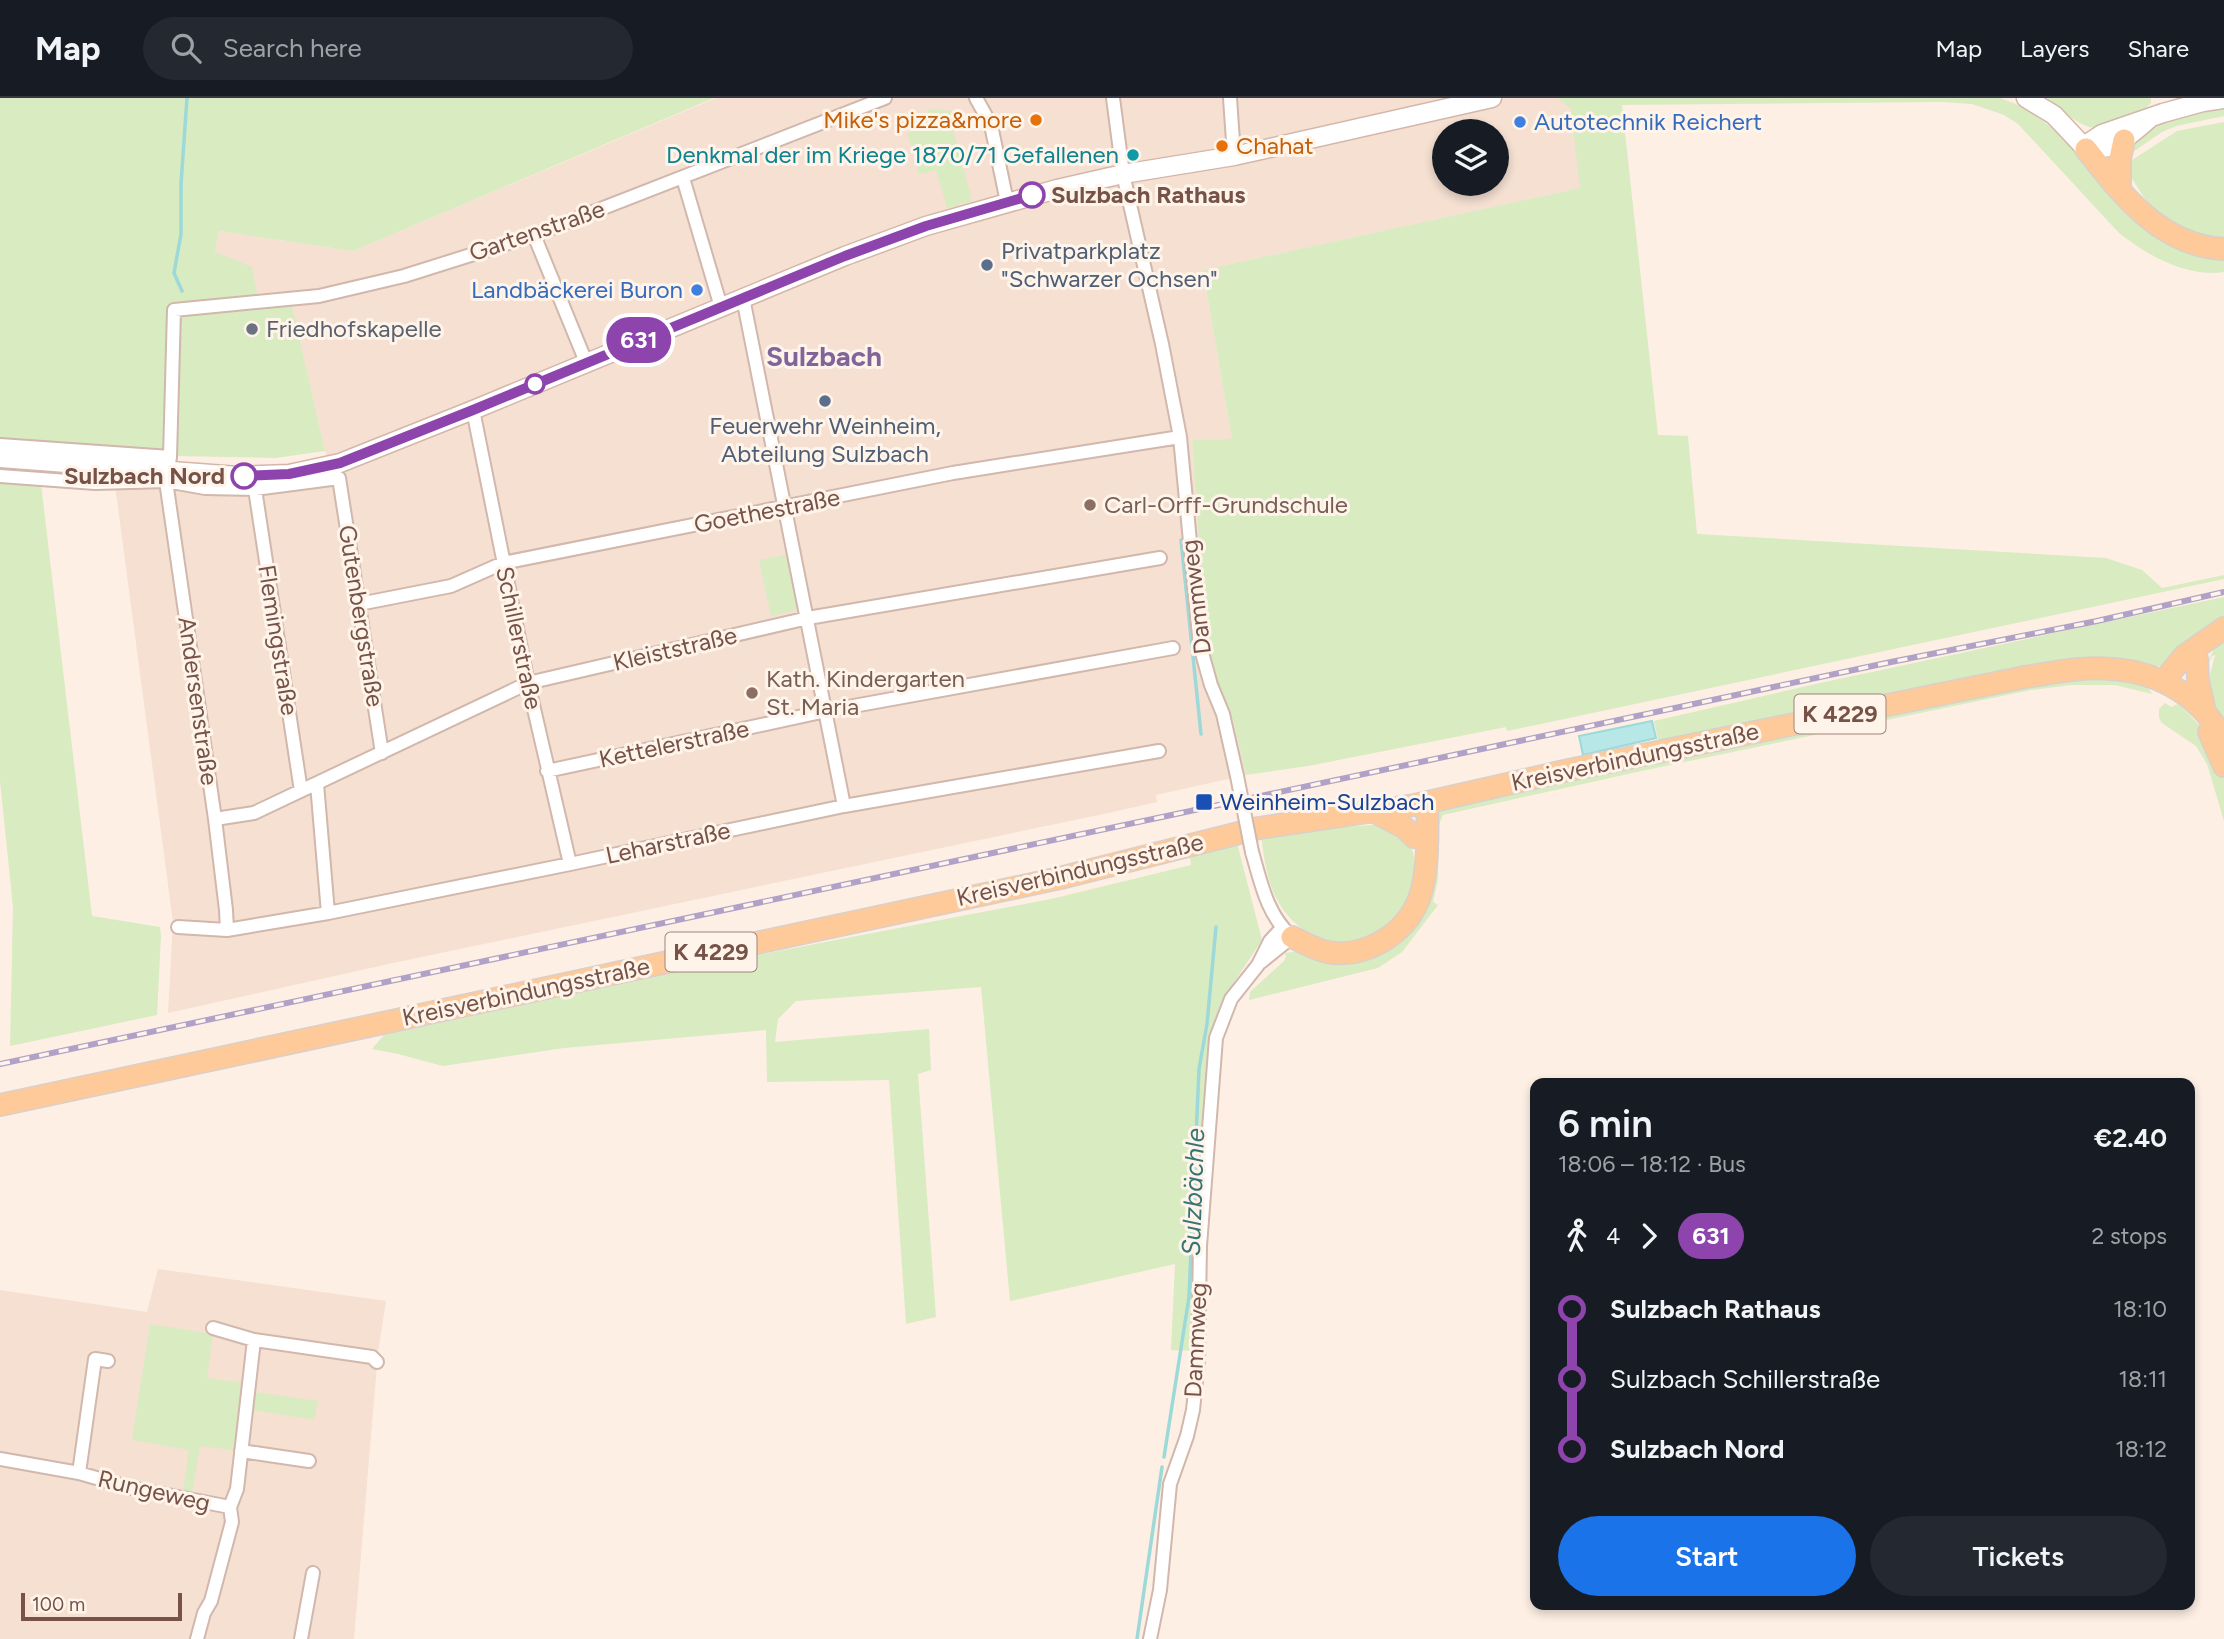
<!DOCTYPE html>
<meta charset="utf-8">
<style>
:root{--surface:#171b24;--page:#242831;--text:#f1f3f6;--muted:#9ea1a6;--line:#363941;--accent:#1a73e8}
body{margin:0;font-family:Figtree,sans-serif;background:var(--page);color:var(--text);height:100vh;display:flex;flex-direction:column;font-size:26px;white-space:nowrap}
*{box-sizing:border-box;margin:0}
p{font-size:23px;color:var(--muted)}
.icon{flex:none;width:38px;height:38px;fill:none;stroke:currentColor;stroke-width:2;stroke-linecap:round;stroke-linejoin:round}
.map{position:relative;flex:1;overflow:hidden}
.sheet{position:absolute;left:1530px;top:980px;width:665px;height:532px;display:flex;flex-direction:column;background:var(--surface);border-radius:14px;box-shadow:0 4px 10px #0003}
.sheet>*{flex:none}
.badge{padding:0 14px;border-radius:23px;font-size:24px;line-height:46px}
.tools{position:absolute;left:1432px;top:21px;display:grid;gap:14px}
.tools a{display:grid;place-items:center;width:77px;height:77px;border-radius:50%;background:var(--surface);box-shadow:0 4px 10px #0003;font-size:35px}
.scale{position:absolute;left:21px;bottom:18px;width:161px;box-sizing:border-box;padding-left:7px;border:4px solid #765248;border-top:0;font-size:19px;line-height:24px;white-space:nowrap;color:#765248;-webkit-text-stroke:5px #fff4ea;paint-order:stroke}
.map>.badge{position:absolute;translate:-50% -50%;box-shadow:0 0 0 4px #fff}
.legs{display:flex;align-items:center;gap:10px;height:77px;padding:0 28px;font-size:23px}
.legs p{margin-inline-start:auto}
.head{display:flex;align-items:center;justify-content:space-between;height:119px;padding:0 28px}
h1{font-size:38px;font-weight:600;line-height:52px}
.button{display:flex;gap:14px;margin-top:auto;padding:14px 28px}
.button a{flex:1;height:80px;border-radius:42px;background:var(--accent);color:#fff;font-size:28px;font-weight:600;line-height:80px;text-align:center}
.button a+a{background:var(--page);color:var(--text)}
ul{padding:0 28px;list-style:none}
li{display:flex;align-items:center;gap:24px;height:70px;font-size:26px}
li i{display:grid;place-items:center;width:10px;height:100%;margin:0 9px;background:currentColor}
li i::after{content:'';width:18px;height:18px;margin:-9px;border:5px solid;border-radius:50%;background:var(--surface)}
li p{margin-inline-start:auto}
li:first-child i{background:linear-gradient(#0000 50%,currentColor 0)}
li:last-child i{background:linear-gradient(currentColor 50%,#0000 0)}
header{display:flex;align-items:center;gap:42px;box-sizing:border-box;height:98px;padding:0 35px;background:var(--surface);border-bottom:2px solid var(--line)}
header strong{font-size:33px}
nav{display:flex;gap:38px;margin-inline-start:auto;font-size:24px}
.search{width:490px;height:63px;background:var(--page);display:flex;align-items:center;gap:18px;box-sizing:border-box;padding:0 24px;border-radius:38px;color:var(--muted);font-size:26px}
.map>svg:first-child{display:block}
.residential{fill:#f5e0d2;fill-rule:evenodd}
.green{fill:#d8ebc1}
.water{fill:#b7e7e7;stroke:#9dd9d9;stroke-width:2}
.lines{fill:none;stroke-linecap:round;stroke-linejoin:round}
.stream{stroke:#9dd9d9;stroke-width:3.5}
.street-casing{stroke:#d1b7ac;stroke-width:16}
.secondary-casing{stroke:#d4b6aa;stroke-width:21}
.primary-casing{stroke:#d9cfcc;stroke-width:24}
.street{stroke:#fff;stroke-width:12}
.secondary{stroke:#fff;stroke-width:18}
.primary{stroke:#feca9a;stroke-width:21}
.rail-casing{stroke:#b0a2c7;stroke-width:6}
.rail{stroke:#fff4ea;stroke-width:3.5;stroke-dasharray:10;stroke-linecap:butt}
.street-bridge-casing{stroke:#d1b7ac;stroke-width:16;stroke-linecap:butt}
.street-bridge{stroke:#fff;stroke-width:12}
.line-1-casing{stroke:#fff;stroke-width:16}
.line-1{stroke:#8e44ad;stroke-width:10}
.food-dot{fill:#e8710a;stroke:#fff4ea;stroke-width:2.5}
.shop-dot{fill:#3f7fe0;stroke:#fff4ea;stroke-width:2.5}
.culture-dot{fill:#0f9aa8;stroke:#fff4ea;stroke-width:2.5}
.stop-1-dot{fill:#fff;stroke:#8e44ad;stroke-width:3.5}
.service-dot{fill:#5c6f8a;stroke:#fff4ea;stroke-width:2.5}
.worship-dot{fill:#6b7280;stroke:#fff4ea;stroke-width:2.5}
.education-dot{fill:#8d6e63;stroke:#fff4ea;stroke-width:2.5}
.transit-dot{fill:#1a4fb4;stroke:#fff4ea;stroke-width:2.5}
.labels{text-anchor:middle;stroke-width:6;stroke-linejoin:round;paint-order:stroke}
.shield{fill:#fff4ea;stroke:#9f8379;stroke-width:2}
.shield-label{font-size:23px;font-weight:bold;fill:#765248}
.food-label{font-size:24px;fill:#c56008;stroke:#fff4ea;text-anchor:end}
.shop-label{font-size:24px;fill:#366cbe;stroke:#fff4ea;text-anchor:start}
.culture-label{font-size:24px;fill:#0d838f;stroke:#fff4ea;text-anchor:end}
.stop-label{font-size:24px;font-weight:bold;fill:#765248;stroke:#fff4ea;text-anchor:start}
.street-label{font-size:24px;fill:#765248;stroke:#fff4ea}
.service-label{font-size:24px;fill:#4e5e75;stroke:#fff4ea;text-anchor:start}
.worship-label{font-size:24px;fill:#5b616d;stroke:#fff4ea;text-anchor:start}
.education-label{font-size:24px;fill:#785e54;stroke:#fff4ea;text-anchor:start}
.transit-label{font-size:24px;fill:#164399;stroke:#fff4ea;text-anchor:start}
.water-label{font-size:26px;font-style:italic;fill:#397475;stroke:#fff4ea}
.quarter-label{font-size:28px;font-weight:bold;fill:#80649a;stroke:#fff4ea}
</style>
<header>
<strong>Map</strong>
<div class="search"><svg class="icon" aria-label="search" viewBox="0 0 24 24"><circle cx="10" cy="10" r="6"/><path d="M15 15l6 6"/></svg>Search here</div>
<nav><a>Map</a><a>Layers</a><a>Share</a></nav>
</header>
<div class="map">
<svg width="2224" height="1541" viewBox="0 0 2224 1541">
<rect width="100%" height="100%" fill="#fdefe4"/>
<path class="residential" d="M716,0H1570L1581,90L1203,172L1232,341L1192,342L1207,557L1233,622L1246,677L1156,697L1157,704L1113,714L393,865L168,915L173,824L115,387L331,368L325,353L292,209L260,211L215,154L219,133L353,153ZM1444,33H1496V86H1444Z
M158,1171L386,1203L378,1254L354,1541H0V1192L147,1214Z"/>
<path class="green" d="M0,0H714L353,153L219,133L215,154L252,169L260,211L292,208L325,353L275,360L176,358L0,348Z
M1558,0H2000L2021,8L2060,35L2090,70L2093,79L2129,119L2159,139L2224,161V174C2187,180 2147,157 2119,135L2018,26L2004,17L1972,6L1941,4L1622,7L1658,337L1688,338L1697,436L2106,460L2142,472L2162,490L2224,477V481L1507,633L1506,629L1308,668L1246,677L1233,622L1207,557L1192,342L1232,341L1203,172L1580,90L1571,11Z
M2047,0H2151V5L2144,12L2099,30C2078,31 2063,10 2047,0Z
M2224,9V18L2176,28L2162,34L2127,58C2130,54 2132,47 2135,43C2151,24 2200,13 2224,9Z
M928,11L953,13L952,27L972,103L947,110L936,72L919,76L907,35L931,28Z
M2224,24V143C2187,135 2163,128 2141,95C2135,85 2129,77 2126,66L2177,33Z
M0,384L41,386L92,818L160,829L161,838L157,917L10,948L13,809L0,683Z
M788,456L798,509L796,512L771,518L759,462Z
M2224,499V521L2167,567C2149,572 2125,560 2105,560C2091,560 2078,563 2064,565L1659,646L1654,623L1820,585Z
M2224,532V632L2205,585L2209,581L2215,557L2212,558L2207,569H2205Z
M2093,579C2110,581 2144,578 2152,596L2115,587H2071L2031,592L1646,672L1443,717L1439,726L1438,781L1433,804L1438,807L1402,854L1378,870L1249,902L1250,894L1284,863L1286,858L1285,855L1401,839L1434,719L1440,712L1644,664L2029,585Z
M2165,605L2171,609L2178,606C2199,624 2220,651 2224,679C2224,693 2224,709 2224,723L2207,666L2196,648L2162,625L2159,620V611Z
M1384,726C1388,728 1395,730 1398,733C1428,758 1417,806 1390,828C1354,858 1301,844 1279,805C1267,785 1264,760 1261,737L1292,733Z
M1236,741L1262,842L1222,902L1211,932L1200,1084L1195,1253L1171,1252L1175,1166L1010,1203L981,889L796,903L778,921L775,944L929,931L931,972L918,976L936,1219L906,1226L889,982L767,984L766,932L564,950L443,968L398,956L372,951L384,937L768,855L1051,801L1191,767L1189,751Z
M150,1226L213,1236L207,1280L245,1285L234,1352L200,1348L192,1396L183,1394L189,1352L132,1342Z
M254,1294L318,1303L314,1322L252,1312Z"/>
<path class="water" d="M1652,623L1656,640L1583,657L1579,638Z"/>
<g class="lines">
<path class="stream" d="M182,193L174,175L181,136V86L187,0
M1181,442L1201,636
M1164,1359L1189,1199L1199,971L1207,926L1216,829
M1137,1541L1162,1369"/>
<g class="street-casing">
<path id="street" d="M976,0L991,27L1007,104
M1113,0L1123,76L1162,246L1180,339L1200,548L1211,587L1223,616L1237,678
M1230,0L1234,58
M683,80L721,209
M534,137L586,264
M743,200L844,708
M473,312L528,585L570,766
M0,347L170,359
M0,378L95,385L166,383L205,390L255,391L339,380L382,655
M255,391L301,693
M359,506L451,488L503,465L953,375L1180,339
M547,673L826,613L1173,550
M317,686L328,815
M215,721L254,715L528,585L808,520L1160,460
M1252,754C1261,785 1267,817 1292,839L1261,864
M178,829L227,832L328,815L570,766L844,708L1159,653
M227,832L226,812L215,721L166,383L170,359L174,212L319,198L404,178L534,137L885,0
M213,1230L254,1242L372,1259L377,1264
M241,1353L309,1363
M0,1361L79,1375L131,1390L230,1409
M79,1375L95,1261L108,1263
M197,1541L204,1515L211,1503L232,1424L230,1409L237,1391L254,1242
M301,1541L313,1475
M1150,1541L1160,1492L1170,1386L1187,1338L1193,1312L1198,1264L1200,1148L1216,940L1231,901L1258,867L1270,843L1282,830"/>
</g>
<g class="secondary-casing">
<path id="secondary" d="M2026,0L2054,17L2086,51C2114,54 2129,38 2149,21
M2084,48L2102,36L2163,15L2203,4L2224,1
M0,360L238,378L289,376L340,365L473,312L845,158L926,128L1057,91L1123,76L1234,58L1492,0"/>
</g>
<g class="primary-casing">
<path id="primary" d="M2086,51C2122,97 2161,148 2224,151
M2120,92V61L2124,42
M2197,561L2198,583L2205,614
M2163,584L2184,558L2224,530
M2209,634L2224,668
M1373,713L1405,730L1414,739
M1292,839C1303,844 1314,851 1327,854C1364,861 1405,837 1419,801C1428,777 1428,731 1427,705
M0,1007L1060,780L1259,730L1415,707L1569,672L2025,579C2053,575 2083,568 2112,571C2160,574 2204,600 2224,644"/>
</g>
<use href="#street" class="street"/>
<use href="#secondary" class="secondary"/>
<use href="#primary" class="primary"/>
<g class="rail-casing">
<path id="rail" d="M0,966L1891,564L2097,523L2224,494"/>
</g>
<use href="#rail" class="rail"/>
<g class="street-bridge-casing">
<path id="street-bridge" d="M1237,678L1252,754"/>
</g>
<use href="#street-bridge" class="street-bridge"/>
</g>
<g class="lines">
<g class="line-1-casing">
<path id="line-1" d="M244,378L289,376L340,365L473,312L845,158L926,128L1032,97"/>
</g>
<use href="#line-1" class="line-1"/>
</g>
<g class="food-dot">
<circle cx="1036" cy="22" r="7"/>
<circle cx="1222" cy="48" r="7"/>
</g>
<g class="shop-dot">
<circle cx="1520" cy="24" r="7"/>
<circle cx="697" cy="192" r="7"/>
</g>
<circle class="culture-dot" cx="1133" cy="57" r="7"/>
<g class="stop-1-dot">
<circle cx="1032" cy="97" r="12"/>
<circle cx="535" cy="286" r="9"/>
<circle cx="244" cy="378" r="12"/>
</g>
<g class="service-dot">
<circle cx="987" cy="167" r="7"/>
<circle cx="825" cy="303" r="7"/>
</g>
<circle class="worship-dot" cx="252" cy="231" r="7"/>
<g class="education-dot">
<circle cx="1090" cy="407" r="7"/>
<circle cx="752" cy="595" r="7"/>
</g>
<rect class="transit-dot" x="1195" y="695" width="18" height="18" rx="3.5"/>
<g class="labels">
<g class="shield">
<rect x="1794.5" y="596.5" width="91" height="39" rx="5"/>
<rect x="665.5" y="834.5" width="91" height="39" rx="5"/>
</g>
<g class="shield-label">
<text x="1840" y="624">K 4229</text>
<text x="711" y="862">K 4229</text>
</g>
<g class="food-label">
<text x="1022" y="30">Mike's pizza&amp;more</text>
<text x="1236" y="56" text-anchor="start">Chahat</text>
</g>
<g class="shop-label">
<text x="1534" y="32">Autotechnik Reichert</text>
<text x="683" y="200" text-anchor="end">Landbäckerei Buron</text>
</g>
<g class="culture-label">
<text x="1119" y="65">Denkmal der im Kriege 1870/71 Gefallenen</text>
</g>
<g class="stop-label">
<text x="1051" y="105">Sulzbach Rathaus</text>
<text x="225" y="386" text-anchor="end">Sulzbach Nord</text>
</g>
<g class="street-label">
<text transform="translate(537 133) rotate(-19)" y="8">Gartenstraße</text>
<text transform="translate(767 413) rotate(-11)" y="8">Goethestraße</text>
<text transform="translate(1196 499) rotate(-97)" y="8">Dammweg</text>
<text transform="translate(361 518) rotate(81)" y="8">Gutenbergstraße</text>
<text transform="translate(519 540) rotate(78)" y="8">Schillerstraße</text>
<text transform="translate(278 542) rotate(81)" y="8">Flemingstraße</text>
<text transform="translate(675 551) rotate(-13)" y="8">Kleiststraße</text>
<text transform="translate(198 603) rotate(82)" y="8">Andersenstraße</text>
<text transform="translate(674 646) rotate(-12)" y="8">Kettelerstraße</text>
<text transform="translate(1635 659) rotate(-12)" y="8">Kreisverbindungsstraße</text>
<text transform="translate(668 745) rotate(-12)" y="8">Leharstraße</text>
<text transform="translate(1080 772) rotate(-13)" y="8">Kreisverbindungsstraße</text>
<text transform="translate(526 894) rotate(-12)" y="8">Kreisverbindungsstraße</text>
<text transform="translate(1196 1242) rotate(-87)" y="8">Dammweg</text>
<text transform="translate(154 1393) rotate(13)" y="8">Rungeweg</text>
</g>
<g class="service-label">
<text x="1001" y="161">Privatparkplatz<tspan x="1001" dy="28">"Schwarzer Ochsen"</tspan></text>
<text x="825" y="336" text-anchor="middle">Feuerwehr Weinheim,<tspan x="825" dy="28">Abteilung Sulzbach</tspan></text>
</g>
<g class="worship-label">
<text x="266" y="239">Friedhofskapelle</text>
</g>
<g class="education-label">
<text x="1104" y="415">Carl-Orff-Grundschule</text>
<text x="766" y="589">Kath. Kindergarten<tspan x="766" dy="28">St. Maria</tspan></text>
</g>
<g class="transit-label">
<text x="1220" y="712">Weinheim-Sulzbach</text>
</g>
<g class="water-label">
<text transform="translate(1193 1094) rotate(-88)" y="9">Sulzbächle</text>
</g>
<g class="quarter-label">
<text x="824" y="268">Sulzbach</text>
</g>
</g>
</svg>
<div class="tools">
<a><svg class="icon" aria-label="layers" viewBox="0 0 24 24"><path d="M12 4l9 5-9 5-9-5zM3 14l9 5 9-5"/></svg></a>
</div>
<div class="scale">100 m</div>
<b class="badge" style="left:639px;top:242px;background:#8e44ad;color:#fff">631</b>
<section class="sheet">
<div class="head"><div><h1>6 min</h1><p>18:06 – 18:12 · Bus</p></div><b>€2.40</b></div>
<div class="legs"><svg class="icon" aria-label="walk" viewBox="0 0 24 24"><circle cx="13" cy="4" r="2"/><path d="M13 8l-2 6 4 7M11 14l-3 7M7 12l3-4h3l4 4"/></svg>4<svg class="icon" aria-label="forward" viewBox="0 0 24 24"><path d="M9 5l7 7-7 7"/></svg><b class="badge" style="background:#8e44ad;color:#fff">631</b><p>2 stops</p></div>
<ul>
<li><i style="color:#8e44ad"></i><b>Sulzbach Rathaus</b><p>18:10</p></li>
<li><i style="color:#8e44ad"></i><span>Sulzbach Schillerstraße</span><p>18:11</p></li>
<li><i style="color:#8e44ad"></i><b>Sulzbach Nord</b><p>18:12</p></li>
</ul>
<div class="button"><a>Start</a><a>Tickets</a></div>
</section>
</div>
